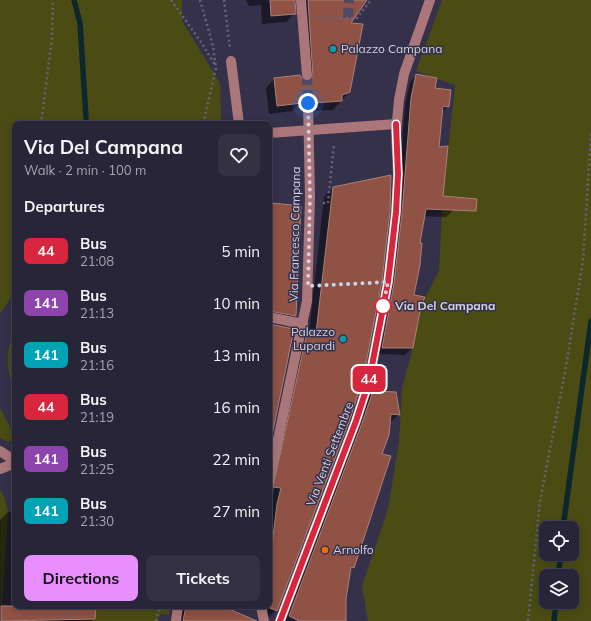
<!DOCTYPE html>
<meta charset="utf-8">
<style>
:root{--surface:#282538;--page:#343143;--text:#f1f3f6;--muted:#a5a5ae;--line:#444253;--accent:#e98efe}
body{margin:0;font-family:Mulish,sans-serif;background:var(--page);color:var(--text);height:100vh;display:flex;flex-direction:column;font-size:15px;white-space:nowrap}
*{box-sizing:border-box;margin:0}
p{font-size:13px;color:var(--muted)}
.icon{flex:none;width:22px;height:22px;fill:none;stroke:currentColor;stroke-width:2;stroke-linecap:round;stroke-linejoin:round}
.map{position:relative;flex:1;overflow:hidden}
.panel{position:absolute;left:12px;top:121px;width:260px;height:488px;display:flex;flex-direction:column;background:var(--surface);border-radius:8px;box-shadow:0 2px 10px #0003,0 0 0 1px var(--line)}
.panel>*{flex:none}
.badge{padding:0 8px;border-radius:6px;font-size:14px;line-height:26px}
.controls{position:absolute;left:539px;top:521px;display:grid;gap:8px}
.controls a{display:grid;place-items:center;width:40px;height:40px;border-radius:8px;background:var(--surface);box-shadow:0 2px 10px #0003,0 0 0 1px var(--line);font-size:20px}
.you{position:absolute;width:20px;height:20px;margin:-10px;border:3px solid #fff;border-radius:50%;background:#1a73e8;box-shadow:0 0 0 6px #1a73e833}
.map>.badge{position:absolute;translate:-50% -50%;box-shadow:0 0 0 2px #fff}
h2{padding:0 12px;font-size:15px;line-height:36px}
.round{display:grid;place-items:center;flex:none;width:42px;height:42px;border-radius:8px;background:var(--page)}
.summary{display:flex;align-items:center;justify-content:space-between;height:68px;padding:0 12px}
h1{font-size:19px;font-weight:700;line-height:30px}
.cta{display:flex;gap:8px;margin-top:auto;padding:8px 12px}
.cta a{flex:1;height:46px;border-radius:8px;background:var(--accent);color:#111;font-size:16px;font-weight:700;line-height:46px;text-align:center}
.cta a+a{background:var(--page);color:var(--text)}
ul{padding:0;list-style:none}
li{display:flex;align-items:center;gap:12px;height:52px;padding:0 12px}
li div{flex:1}
li b{display:block;font-size:15px}
li em{font-style:normal}
li .badge{min-width:44px;font-weight:700;text-align:center}
.map>svg:first-child{display:block}
.green{fill:#4b4c13;fill-rule:evenodd}
.shadow{fill:#0007}
.lines{fill:none;stroke-linecap:round;stroke-linejoin:round}
.stream{stroke:#0d272f;stroke-width:5.5}
.building{fill:#905244;stroke:#a6827a}
.minor-tunnel{stroke:#4d4962;stroke-width:10;stroke-dasharray:10 5;stroke-linecap:butt}
.path{stroke:#66637a;stroke-width:2.5;stroke-dasharray:2 3;stroke-linecap:butt}
.minor{stroke:#aa7679;stroke-width:10}
.minor-bridge{stroke:#aa7679;stroke-width:10}
.line-casing{stroke:#fff;stroke-width:9}
.line{stroke:#d7263d;stroke-width:6}
.walk{stroke:#d3d2e2;stroke-width:4;stroke-dasharray:0 7.2}
.culture-dot{fill:#0f9aa8;stroke:#35314b;stroke-width:1.5}
.stop-dot{fill:#fff;stroke:#d7263d;stroke-width:2}
.food-dot{fill:#e8710a;stroke:#35314b;stroke-width:1.5}
.labels{text-anchor:middle;stroke-width:3;stroke-linejoin:round;paint-order:stroke}
.poi-label{font-size:12px;fill:#d3d2e2;stroke:#35314b;text-anchor:start}
.street-label{font-size:12px;fill:#d3d2e2;stroke:#35314b}
.stop-label{font-size:12px;font-weight:bold;fill:#d3d2e2;stroke:#35314b;text-anchor:start}
</style>
<div class="map">
<svg width="591" height="621" viewBox="0 0 591 621">
<rect width="100%" height="100%" fill="#35314b"/>
<path class="green" d="M0,0H182V21L220,83L221,119L220,124H15V157L12,165L15,175V191L10,196L15,204V291L0,314Z
M442,0H591V621H368L362,586L388,509L399,442L402,388L413,348L421,306L439,271L442,210H454V197L443,196L455,85L416,71ZM546,528H572V554H546ZM546,576H572V602H546Z
M15,331V391C6,373 5,349 15,331Z
M0,408L12,431V440L8,442L0,438Z
M0,490L4,497L8,511L1,621Z
M96,606H170L169,615L160,614L158,621H81L95,619Z"/>
<path class="shadow" d="M246,0H366L350,24L349,92L333,110L306,111L303,106L298,105L292,111L269,114L266,88L274,79L304,81L298,5L294,3L295,13L286,22L262,24L261,5L249,6Z
M417,75L448,106L441,113L438,148L442,197L453,210L446,217L423,216L413,296L420,305L412,348L405,355L376,354L396,220L405,106L410,82Z
M390,177L276,610L267,619L262,606H269V520L299,342L309,333L324,197L333,188Z
M273,204L295,315L285,326L269,322V208Z
M373,392L399,414L392,421H389L353,567L349,571L345,599L346,621H283L366,399Z
M8,512L15,513V606H95L94,619L92,621H0V520Z
M181,606H219L254,620V621H177Z"/>
<g class="lines">
<path class="stream" d="M74,0L80,23L86,118
M563,528L591,321
M558,576L561,554
M554,621L556,602"/>
</g>
<path class="building" d="M270,0H295L296,14L271,16Z
M308,0H367L351,23L363,24L350,92L342,95V101L314,103L311,98L307,97L303,100L302,103L277,106L274,78L300,75L302,79L307,81L313,77Z
M416,74L437,78L435,88L451,90L449,107L443,106L439,147L448,146L443,196L477,199L476,211L426,209L420,243H422L420,265L414,295L425,297L421,306L413,348H382L394,283L402,213L411,98Z
M391,175L390,211L382,281L363,379L350,419L277,611L270,608L271,553L277,504L281,488L273,487L307,332L316,333L333,187Z
M273,203L301,206L296,316L269,311V216L271,217Z
M269,324L294,329L269,450Z
M373,391L396,392L400,415L391,414L389,435L382,454L391,456L354,568L351,567L346,599V621H299L289,616L362,423Z
M1,606H96L95,619L1,621Z
M186,606H222L257,621H183Z"/>
<g class="lines">
<path class="minor-tunnel" d="M348,18L349,0
M307,75L308,103"/>
<path class="path" d="M171,0L201,42L215,65
M200,0L213,46L216,68L203,124
M224,0L230,48
M316,18H357L371,0
M41,124L52,38L53,0
M323,203H328L334,144
M320,285L373,283
M70,606V621
M156,621L160,606
M528,621L540,501L566,367L583,260L591,134"/>
<path class="minor" d="M301,0L307,75
M231,61L239,124
M269,133L396,124
M269,317L303,324
M0,451L15,461
M0,469L15,463
M269,482L307,301L310,198
M261,606L264,621
M176,621L178,606
M280,621L356,421L369,381L388,282L396,212L398,174L396,132L399,100L404,74L430,0"/>
<path class="minor-bridge" d="M308,103L310,198"/>
</g>
<g class="lines">
<g class="line-casing">
<path id="line" d="M280,621L356,421L369,381L388,282L396,212L398,174L396,124"/>
</g>
<use href="#line" class="line"/>
<path class="walk" d="M308,103L310,198L308,286L388,282L383,306"/>
</g>
<g class="culture-dot">
<circle cx="333" cy="49" r="4"/>
<circle cx="343" cy="339" r="4"/>
</g>
<circle class="stop-dot" cx="383" cy="306" r="8"/>
<circle class="food-dot" cx="325" cy="550" r="4"/>
<g class="labels">
<g class="poi-label">
<text x="341" y="53">Palazzo Campana</text>
<text x="335" y="336" text-anchor="end">Palazzo<tspan x="335" dy="14">Lupardi</tspan></text>
<text x="333" y="554">Arnolfo</text>
</g>
<g class="street-label">
<text transform="translate(295 234) rotate(-89)" y="4">Via Francesco Campana</text>
<text transform="translate(330 454) rotate(-69)" y="4">Via Venti Settembre</text>
</g>
<g class="stop-label">
<text x="395" y="310">Via Del Campana</text>
</g>
</g>
</svg>
<div class="controls">
<a><svg class="icon" aria-label="locate" viewBox="0 0 24 24"><circle cx="12" cy="12" r="6"/><path d="M12 2v4M12 18v4M2 12h4M18 12h4"/></svg></a>
<a><svg class="icon" aria-label="layers" viewBox="0 0 24 24"><path d="M12 4l9 5-9 5-9-5zM3 14l9 5 9-5"/></svg></a>
</div>
<div class="you" style="left:308px;top:103px"></div>
<b class="badge" style="left:369px;top:379px;background:#d7263d;color:#fff">44</b>
<section class="panel">
<div class="summary"><div><h1>Via Del Campana</h1><p>Walk · 2 min · 100 m</p></div><a class="round"><svg class="icon" aria-label="heart" viewBox="0 0 24 24"><path d="M12 20l-8-8c-3-5 5-10 8-4 3-6 11-1 8 4z"/></svg></a></div>
<h2>Departures</h2>
<ul>
<li><span class="badge" style="background:#d7263d;color:#fff">44</span><div><b>Bus</b><p>21:08</p></div><em>5 min</em></li>
<li><span class="badge" style="background:#8e44ad;color:#fff">141</span><div><b>Bus</b><p>21:13</p></div><em>10 min</em></li>
<li><span class="badge" style="background:#00a3b4;color:#fff">141</span><div><b>Bus</b><p>21:16</p></div><em>13 min</em></li>
<li><span class="badge" style="background:#d7263d;color:#fff">44</span><div><b>Bus</b><p>21:19</p></div><em>16 min</em></li>
<li><span class="badge" style="background:#8e44ad;color:#fff">141</span><div><b>Bus</b><p>21:25</p></div><em>22 min</em></li>
<li><span class="badge" style="background:#00a3b4;color:#fff">141</span><div><b>Bus</b><p>21:30</p></div><em>27 min</em></li>
</ul>
<div class="cta"><a>Directions</a><a>Tickets</a></div>
</section>
</div>
